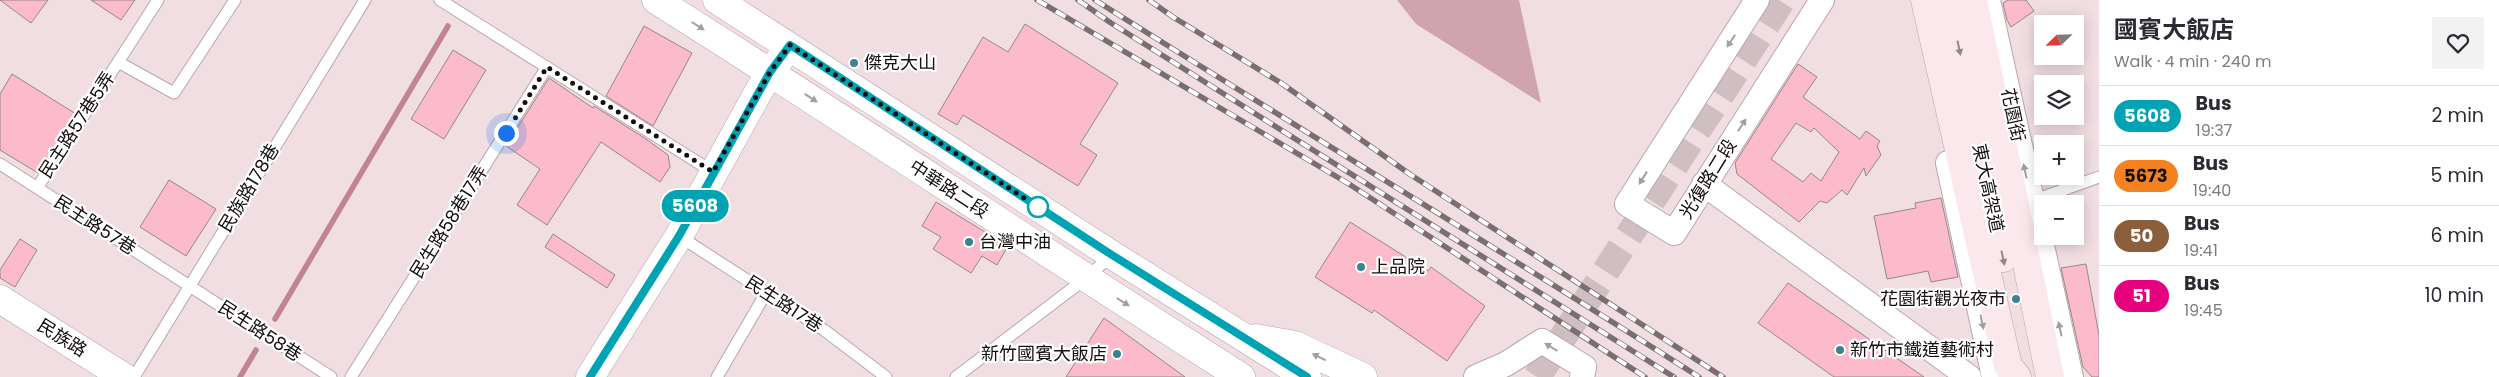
<!DOCTYPE html>
<meta charset="utf-8">
<style>
:root{--surface:#fff;--page:#f2f2f3;--text:#2b2b33;--muted:#7c7c81;--line:#e1e1e2}
body{margin:0;font-family:Poppins,"Noto Sans TC",sans-serif;background:var(--page);color:var(--text);height:100vh;display:flex;flex-direction:column;font-size:19px;white-space:nowrap}
*{box-sizing:border-box;margin:0}
p{font-size:16px;color:var(--muted)}
.icon{flex:none;width:28px;height:28px;fill:none;stroke:currentColor;stroke-width:2;stroke-linecap:round;stroke-linejoin:round}
.map{position:relative;flex:1;overflow:hidden}
.details{display:flex;flex-direction:column;background:var(--surface);width:400px}
.details>*{flex:none}
.badge{padding:0 10px;border-radius:16px;font-size:18px;line-height:32px}
.needle{width:32px;rotate:247deg}
.controls{position:absolute;left:2034px;top:15px;display:grid;gap:10px}
.controls a{display:grid;place-items:center;width:50px;height:50px;border-radius:0px;background:var(--surface);box-shadow:0 2px 12px #0003;font-size:25px}
.you{position:absolute;width:25px;height:25px;margin:-12px;border:4px solid #fff;border-radius:50%;background:#1a73e8;box-shadow:0 0 0 8px #1a73e833}
.map>.badge{position:absolute;translate:-50% -50%;box-shadow:0 0 0 2px #fff}
.round{display:grid;place-items:center;flex:none;width:52px;height:52px;border-radius:0px;background:var(--page)}
.head{display:flex;align-items:center;justify-content:space-between;height:85px;padding:0 15px}
h1{font-size:24px;font-weight:700;line-height:38px}
ul{padding:0;list-style:none}
li{display:flex;align-items:center;gap:15px;height:60px;padding:0 15px;border-top:1px solid var(--line)}
li div{flex:1}
li b{display:block;font-size:19px}
li em{font-style:normal}
li .badge{min-width:55px;font-weight:700;text-align:center}
main{display:flex;flex:1;min-height:0}
.map>svg:first-child{display:block}
.green{fill:#d0a4af}
.lines{fill:none;stroke-linecap:round;stroke-linejoin:round}
.stream{stroke:#c18494;stroke-width:5.5}
.building{fill:#fbbbcb;stroke:#97868a;fill-rule:evenodd}
.tertiary-tunnel{stroke:#d0bfc2;stroke-width:28;stroke-dasharray:28 14;stroke-linecap:butt}
.service-casing{stroke:#b8a7ab;stroke-width:13}
.minor-casing{stroke:#b8a7ab;stroke-width:26}
.tertiary-casing{stroke:#b8a7ab;stroke-width:29}
.secondary-casing{stroke:#b8a7ab;stroke-width:29}
.service{stroke:#fff;stroke-width:11}
.minor{stroke:#fff;stroke-width:24}
.tertiary{stroke:#fff;stroke-width:28}
.secondary{stroke:#fbe8ed;stroke-width:28}
.rail-casing{stroke:#7a6e71;stroke-width:5.5}
.rail{stroke:#fff;stroke-width:4;stroke-dasharray:11;stroke-linecap:butt}
.oneway{fill:#a19f9f}
.oneway2{fill:#938689}
.line-casing{stroke:#fff;stroke-width:11}
.line{stroke:#00a3b4;stroke-width:8}
.walk{stroke:#140e0f;stroke-width:5;stroke-dasharray:0 9}
.poi-dot{fill:#3d828f;stroke:#fff;stroke-width:2}
.stop-dot{fill:#fff;stroke:#00a3b4;stroke-width:2.5}
.labels{text-anchor:middle;stroke-width:4.5;stroke-linejoin:round;paint-order:stroke}
.poi-label{font-size:18px;fill:#140e0f;stroke:#fff;text-anchor:start}
.street-label{font-size:18px;fill:#140e0f;stroke:#fff}
</style>
<main>
<div class="map">
<svg width="2099" height="377" viewBox="0 0 2099 377">
<rect width="100%" height="100%" fill="#f1dee2"/>
<path class="green" d="M1397,0H1519L1541,103L1416,24Z"/>
<g class="lines">
<path class="stream" d="M275,319L448,26
M240,377L256,350"/>
</g>
<path class="building" d="M0,0H48L31,23Z
M91,0H135L121,20Z
M2008,0H2026L2034,11L2011,27L2007,20L2003,3Z
M1025,24L1118,83L1080,144L1097,155L1078,186L963,115L957,125L938,114L983,37L1008,52Z
M644,26L692,53L653,126L606,96Z
M453,50L486,70L444,139L411,119Z
M1798,64L1817,77L1803,97L1860,139L1866,131L1880,141L1877,146L1881,155L1866,176L1864,168L1847,195L1842,190L1827,203L1820,201L1799,222L1737,174L1735,163ZM1796,123L1811,132L1814,128L1839,152L1821,181L1811,173L1803,182L1771,159Z
M12,74L76,114L38,173L0,150V94Z
M549,78L593,108L594,106L646,139L668,155L670,167L660,182L601,142L547,225L517,205L540,169L506,146Z
M169,180L216,209L186,256L140,227Z
M1941,198L1958,277L1931,282L1928,271L1887,279L1874,216L1916,208L1915,203Z
M936,202L1008,246L997,265L982,256L971,273L933,249L941,237L922,226Z
M1350,222L1428,271L1431,267L1485,306L1447,361L1374,310L1372,313L1315,277Z
M553,234L615,275L607,288L545,247Z
M20,239L37,250L15,287L0,278V270Z
M2086,264L2099,335V377H2092L2083,367L2061,268Z
M1788,283L1924,377H1834L1758,323Z
M1104,318L1185,377H1066Z"/>
<g class="lines">
<path class="tertiary-tunnel" d="M1537,377L1782,0"/>
<g class="service-casing">
<path id="service" d="M440,0L713,172
M118,62L174,93L235,0
M0,164L331,377
M37,188L158,0
M2032,201L2099,177
M679,236L824,330L886,377
M134,377L365,0
M351,377L547,67
M717,377L766,293
M956,377L1085,279L1112,255"/>
</g>
<g class="minor-casing">
<path id="minor" d="M1757,0L1627,204L1674,233L1822,0
M1988,0L2071,377
M1948,163L1994,377
M1704,184L1969,377
M1476,377L1506,364L1542,341L1584,367L1582,377"/>
</g>
<g class="tertiary-casing">
<path id="tertiary" d="M656,0C853,124 1045,253 1241,377
M717,0L1112,255L1307,377
M0,299L124,377
M1255,338L1295,345L1363,377
M590,377L679,236L760,89L782,56"/>
</g>
<g class="secondary-casing">
<path id="secondary" d="M1925,0L2008,366L2017,377
M1949,0L2003,258
M1973,0L2050,377"/>
</g>
<use href="#service" class="service"/>
<use href="#minor" class="minor"/>
<use href="#tertiary" class="tertiary"/>
<use href="#secondary" class="secondary"/>
<g class="rail-casing">
<path id="rail" d="M1037,0L1349,184L1645,377
M1078,0L1111,23L1674,377
M1095,0C1296,127 1499,249 1699,377
M1149,0L1173,17L1281,83L1411,175L1723,377"/>
</g>
<use href="#rail" class="rail"/>
</g>
<defs><path id="oneway-solid" d="M-6-.8H1V-3.2L6.5 0L1 3.2V.8H-6Z" transform="scale(1.25)"/></defs>
<g class="oneway">
<use href="#oneway-solid" transform="translate(698 26) rotate(32)"/>
<use href="#oneway-solid" transform="translate(1731 41) rotate(123)"/>
<use href="#oneway-solid" transform="translate(811 98) rotate(33)"/>
<use href="#oneway-solid" transform="translate(1742 125) rotate(-57)"/>
<use href="#oneway-solid" transform="translate(2025 171) rotate(-102)"/>
<use href="#oneway-solid" transform="translate(1643 178) rotate(122)"/>
<use href="#oneway-solid" transform="translate(1123 302) rotate(32)"/>
<use href="#oneway-solid" transform="translate(1982 322) rotate(78)"/>
<use href="#oneway-solid" transform="translate(2060 329) rotate(-102)"/>
<use href="#oneway-solid" transform="translate(1551 347) rotate(-148)"/>
<use href="#oneway-solid" transform="translate(1319 357) rotate(-154)"/>
</g>
<g class="oneway2">
<use href="#oneway-solid" transform="translate(1959 48) rotate(78)"/>
<use href="#oneway-solid" transform="translate(2003 258) rotate(78)"/>
</g>
<g class="lines">
<g class="line-casing">
<path id="line" d="M590,377L679,236L770,72L790,45L1112,255L1307,377"/>
</g>
<use href="#line" class="line"/>
<path class="walk" d="M506,133L547,67L713,172L770,72L790,45L1038,207"/>
</g>
<g class="poi-dot">
<circle cx="854" cy="63" r="5"/>
<circle cx="969" cy="242" r="5"/>
<circle cx="1361" cy="267" r="5"/>
<circle cx="2016" cy="299" r="5"/>
<circle cx="1840" cy="350" r="5"/>
<circle cx="1117" cy="354" r="5"/>
</g>
<circle class="stop-dot" cx="1038" cy="207" r="10"/>
<g class="labels">
<g class="poi-label">
<text x="864" y="69">傑克大山</text>
<text x="979" y="248">台灣中油</text>
<text x="1371" y="273">上品院</text>
<text x="2006" y="305" text-anchor="end">花園街觀光夜市</text>
<text x="1850" y="356">新竹市鐵道藝術村</text>
<text x="1107" y="360" text-anchor="end">新竹國賓大飯店</text>
</g>
<g class="street-label">
<text transform="translate(2013 115) rotate(78)" y="6">花園街</text>
<text transform="translate(77 125) rotate(-57)" y="6">民主路57巷5弄</text>
<text transform="translate(1708 179) rotate(-58)" y="6">光復路二段</text>
<text transform="translate(249 188) rotate(-59)" y="6">民族路178巷</text>
<text transform="translate(1988 188) rotate(78)" y="6">東大高架道</text>
<text transform="translate(949 189) rotate(33)" y="6">中華路二段</text>
<text transform="translate(449 222) rotate(-58)" y="6">民生路58巷17弄</text>
<text transform="translate(95 225) rotate(33)" y="6">民主路57巷</text>
<text transform="translate(784 304) rotate(33)" y="6">民生路17巷</text>
<text transform="translate(260 331) rotate(33)" y="6">民生路58巷</text>
<text transform="translate(62 338) rotate(32)" y="6">民族路</text>
</g>
</g>
</svg>
<div class="controls">
<a><svg class="needle" viewBox="-14 -14 28 28"><path d="M0-13l5 13h-10z" fill="#e53935"/><path d="M0 13l5-13h-10z" fill="#7c7c81"/></svg></a>
<a><svg class="icon" aria-label="layers" viewBox="0 0 24 24"><path d="M12 4l9 5-9 5-9-5zM3 14l9 5 9-5"/></svg></a>
<a>+</a>
<a>−</a>
</div>
<div class="you" style="left:506px;top:133px"></div>
<b class="badge" style="left:695px;top:206px;background:#00a3b4;color:#fff">5608</b>
</div>
<section class="details">
<div class="head"><div><h1>國賓大飯店</h1><p>Walk · 4 min · 240 m</p></div><a class="round"><svg class="icon" aria-label="heart" viewBox="0 0 24 24"><path d="M12 20l-8-8c-3-5 5-10 8-4 3-6 11-1 8 4z"/></svg></a></div>
<ul>
<li><span class="badge" style="background:#00a3b4;color:#fff">5608</span><div><b>Bus</b><p>19:37</p></div><em>2 min</em></li>
<li><span class="badge" style="background:#f58220;color:#111">5673</span><div><b>Bus</b><p>19:40</p></div><em>5 min</em></li>
<li><span class="badge" style="background:#8b5e3c;color:#fff">50</span><div><b>Bus</b><p>19:41</p></div><em>6 min</em></li>
<li><span class="badge" style="background:#e6007e;color:#fff">51</span><div><b>Bus</b><p>19:45</p></div><em>10 min</em></li>
</ul>
</section>
</main>
